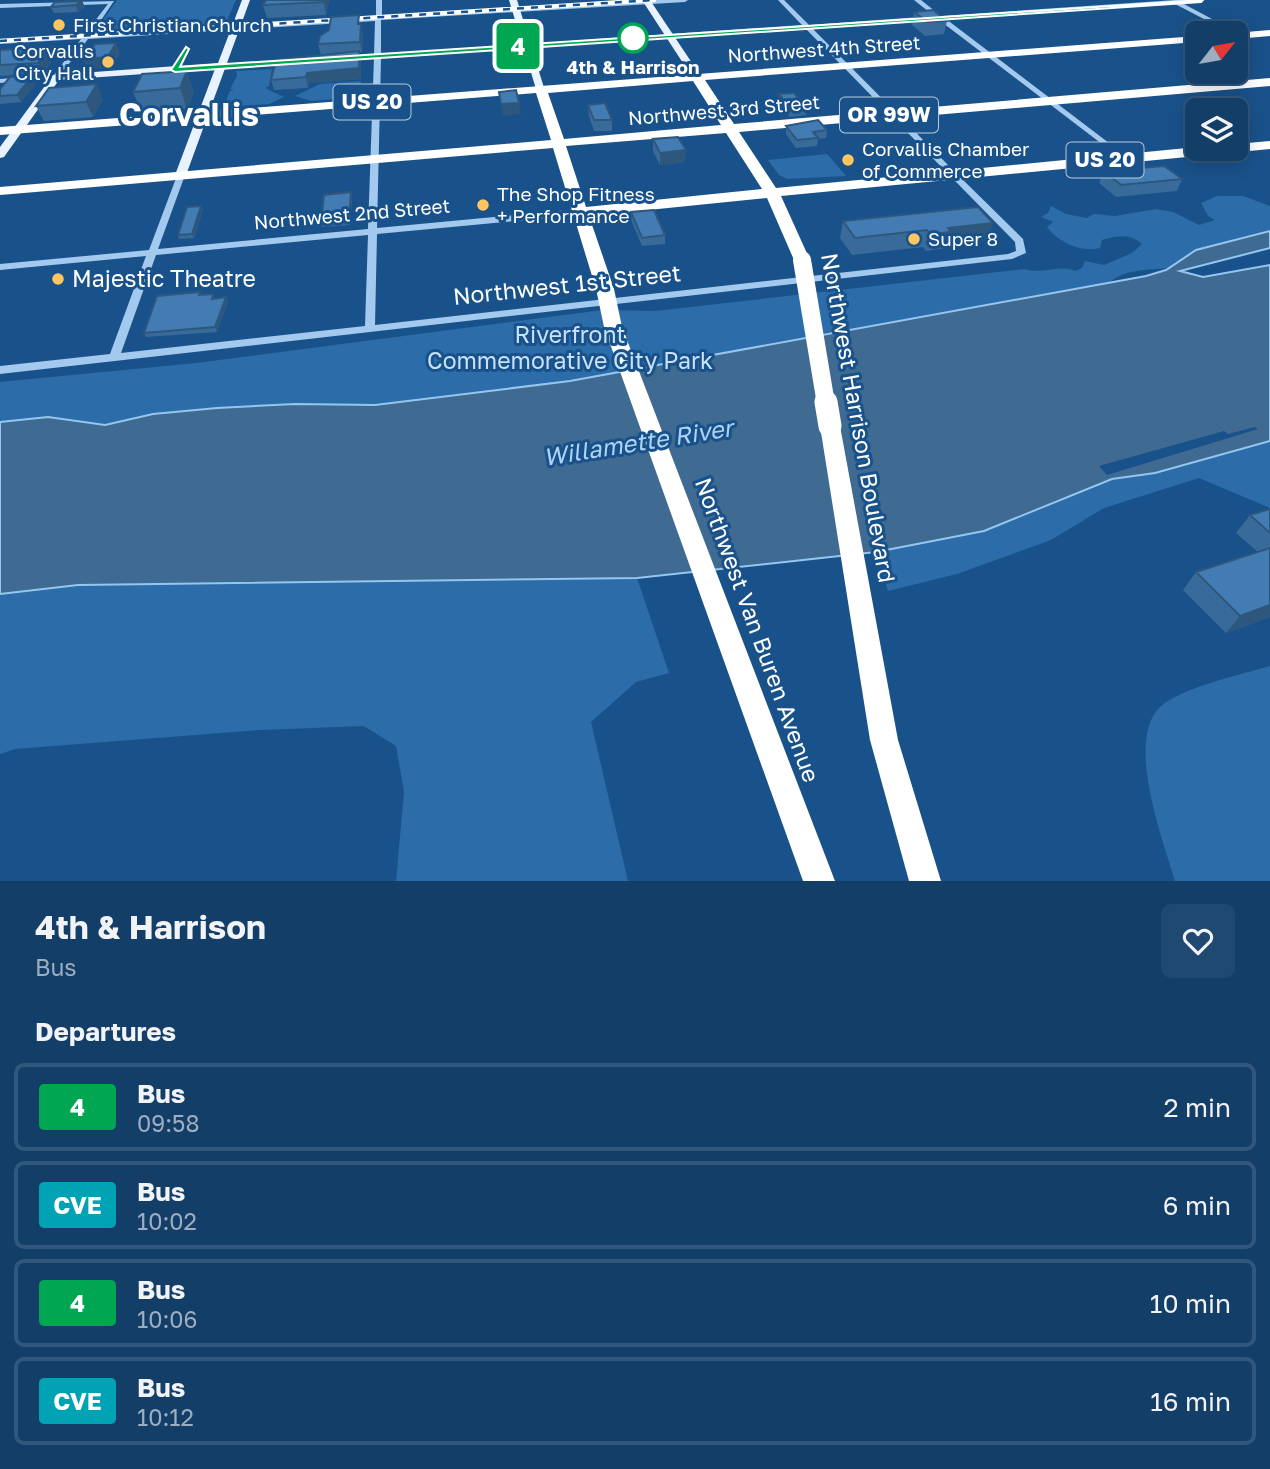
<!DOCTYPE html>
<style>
:root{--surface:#133e68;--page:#204971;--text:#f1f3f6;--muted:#9daec0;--line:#32577c}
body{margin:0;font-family:"Golos Text",sans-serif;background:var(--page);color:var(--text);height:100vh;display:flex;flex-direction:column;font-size:26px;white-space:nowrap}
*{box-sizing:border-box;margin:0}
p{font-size:23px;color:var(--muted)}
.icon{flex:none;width:38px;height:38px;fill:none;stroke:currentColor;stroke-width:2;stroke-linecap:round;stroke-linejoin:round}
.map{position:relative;height:881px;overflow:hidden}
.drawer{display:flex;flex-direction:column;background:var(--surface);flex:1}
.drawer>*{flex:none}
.badge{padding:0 14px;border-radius:5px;font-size:24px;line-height:46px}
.needle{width:46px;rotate:59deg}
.buttons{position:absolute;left:1185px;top:21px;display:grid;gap:14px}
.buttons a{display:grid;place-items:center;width:63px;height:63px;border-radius:10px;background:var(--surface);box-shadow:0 4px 18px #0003,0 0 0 2px var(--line);font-size:35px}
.map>.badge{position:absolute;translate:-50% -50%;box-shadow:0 0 0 4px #fff}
h2{padding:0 35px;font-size:26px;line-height:63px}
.round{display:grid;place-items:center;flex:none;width:74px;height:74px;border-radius:10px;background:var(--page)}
.head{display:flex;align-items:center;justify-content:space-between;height:119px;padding:0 35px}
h1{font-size:33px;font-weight:700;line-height:52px}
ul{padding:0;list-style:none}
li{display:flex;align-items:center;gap:21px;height:88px;margin:0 14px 10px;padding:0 21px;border:4px solid var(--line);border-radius:10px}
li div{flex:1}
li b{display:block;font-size:26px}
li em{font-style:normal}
li .badge{min-width:77px;font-weight:700;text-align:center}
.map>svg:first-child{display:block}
.green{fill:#2c6ca9}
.water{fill:#3f6a92;stroke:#95c6f0;stroke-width:2}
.pier{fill:#19528a}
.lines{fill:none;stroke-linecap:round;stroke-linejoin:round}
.minor{fill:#a3caee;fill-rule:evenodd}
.major{fill:#e9f3ff;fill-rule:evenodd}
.highway{fill:#fff;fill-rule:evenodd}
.rail-casing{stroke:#fff;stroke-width:4.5}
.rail{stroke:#19528a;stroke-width:2.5;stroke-dasharray:7;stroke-linecap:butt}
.highway-bridge-far1{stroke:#fff;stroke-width:18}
.highway-bridge{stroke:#fff;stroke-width:23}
.wall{fill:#396b9a}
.shaded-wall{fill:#2e577d}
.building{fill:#427cb3;stroke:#2e577d;stroke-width:2}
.line{fill:#00a651;stroke:#fff;stroke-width:2}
.poi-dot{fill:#ffc55f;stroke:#19528a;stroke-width:2.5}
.stop-dot{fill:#fff;stroke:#00a651;stroke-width:3.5}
.labels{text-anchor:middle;stroke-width:6;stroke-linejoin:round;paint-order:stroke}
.far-poi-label{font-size:19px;fill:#fff;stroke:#19528a;text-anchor:start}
.far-street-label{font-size:19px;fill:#fff;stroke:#19528a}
.far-stop-label{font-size:19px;font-weight:bold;fill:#fff;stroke:#19528a}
.shield{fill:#19528a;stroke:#bacbdc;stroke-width:2}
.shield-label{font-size:21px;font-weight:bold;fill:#fff}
.poi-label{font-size:23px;fill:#fff;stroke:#19528a;text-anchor:start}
.street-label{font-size:23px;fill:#fff;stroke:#19528a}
.park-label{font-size:23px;fill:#c8e2fa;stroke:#19528a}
.water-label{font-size:24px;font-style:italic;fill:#aed4f5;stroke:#19528a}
.far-town-label{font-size:32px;font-weight:bold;fill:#fff;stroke:#19528a}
</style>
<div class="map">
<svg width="1270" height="881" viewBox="0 0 1270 881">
<rect width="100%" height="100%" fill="#19528a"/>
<path class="green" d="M117,0H236L226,23L96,30Z
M272,69L269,86L265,88L284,97L269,104L223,107L230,91L234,90L230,89L237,76L236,71Z
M361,81L360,97L311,101L295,96L320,84Z
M827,154L846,176L787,179L779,175L768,160Z
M1217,196H1243L1270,206V232L1183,269C1171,267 1135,270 1124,274C1115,277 1108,284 1099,288L873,329L783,341L570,381L375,405L295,404L217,408L153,414L105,425L48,417L0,422V382L196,363L603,310L655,311L1025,269C1042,275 1059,264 1075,271L1082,268L1085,261L1104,265L1132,253L1142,244C1129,233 1118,236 1102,240L1100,248C1081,253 1058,242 1047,227L1053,222L1041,217L1048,213L1051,206L1066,214L1087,218L1094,214L1115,216L1156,209L1173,212L1199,225L1215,220L1208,216L1201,203Z
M1270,441V508L1199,478L1104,508L1051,540L957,574L888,591L876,552L984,531L1112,479L1155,473Z
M637,578L669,673L636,682L591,722L628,881H396L404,792L396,746L364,726L260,730L15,749L0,754V594L78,585Z
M1270,666V881H1175C1163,840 1125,741 1160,707C1180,688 1243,674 1270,666Z"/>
<path class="water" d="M1270,231V248L1180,271L1203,277L1270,265V441L1155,473L1112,479L984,531L876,552L637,578L78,585L0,594V422L48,417L105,425L153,414L217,408L295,404L375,405L570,381L1146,276L1166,270L1196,250Z"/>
<path class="pier" d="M1255,427L1258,429L1107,475L1099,466L1224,431L1228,434Z"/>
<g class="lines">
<path class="minor" d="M376,0H382V17L657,0H688L685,2L381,20V54L802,25L778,0H784L809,25L934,16L914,0H921L941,16L1175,0H1204L1182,3L1244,36L1239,37L1236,33H1231L1175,4L946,19L1126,156V160H1123L939,20L812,28L954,171V175H958L1023,239L1026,253L1012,259L0,374V366L110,354L146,256L0,270V264L149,250L178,173L185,175L158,249L368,229L374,58L345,60L342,58L345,56L374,54L375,21L88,39L58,78L0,83V79L54,75L81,39L0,44V40L84,35L108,4L0,8V4L114,1L91,35L376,17ZM806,29L1015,242L1016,251L1008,254L375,325L377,234L579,215L583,212L579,209L377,228L381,58ZM368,235L365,326L121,353L156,255Z
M292,60L295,62L294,63L222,68L219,66L222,64Z"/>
<path class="major" d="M242,0H250L185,178L175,175L215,69L59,80L4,157L0,158V147L53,75L218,63Z
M509,0H517L545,91L536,89Z
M642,0H650L702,78L700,80H694Z"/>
<path class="highway" d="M1270,30V36L1236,39L1234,33Z
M1197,36V42L705,80L734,124L1270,78V86L739,132L776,188L1197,147L1236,149V144L1270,141V149L781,196L810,260L802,265L794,260L767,198L589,216L614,289L622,327L835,881H803L604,327L596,289L553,148L0,195V187L551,140L536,93L0,135V127ZM693,81L721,125L564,139L548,93ZM726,133L762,189L586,207L566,146Z
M830,419L840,426L898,740L941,881H909L870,740L820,426Z"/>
<g class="rail-casing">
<path id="rail" d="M0,41L654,0"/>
</g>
<use href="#rail" class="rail"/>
<path class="highway-bridge-far1" d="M802,260L826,404"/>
<path class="highway-bridge" d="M826,402L830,426"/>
</g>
<path class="wall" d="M329,0L326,15L267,18L263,5Z
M82,1L85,7L78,12L54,13L51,7Z
M914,12L947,21L944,34L925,36L912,25Z
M360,24L363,34L362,52H359L361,61V79L309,83L308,88L274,90L271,80L321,55L318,44Z
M51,47L55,57L43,73L0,76V50Z
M142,74L194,92L187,109L142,113L133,92Z
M36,83L21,102L0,104V89Z
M779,94L807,108L806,115L790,117L778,102Z
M103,99L93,117L44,121L36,106Z
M588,105L612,120V131H594L589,116Z
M786,126L827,130L826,138L818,139L817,146L796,148L786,134Z
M653,139L685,162L660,165L653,151Z
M1104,171L1182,179L1177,191L1116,197L1099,183Z
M352,197L350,225L322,227L321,223Z
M201,206L203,210L194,238L179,239L178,235Z
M978,207L988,240L948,244L946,248L926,251L923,247L852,255L840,238L843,221Z
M631,212L665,235V244L642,246L631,220Z
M201,295L215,298L226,297L228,301L217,332L146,337L144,333Z
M1270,509V617L1226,633L1183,590L1196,572L1258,552L1236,533L1250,515Z"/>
<path class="shaded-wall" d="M324,0H329L326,15L324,2Z
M82,1L85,7L78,12L76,5Z
M361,24L363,34L362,52L360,42Z
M116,43L120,53L112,68L87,69L82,59Z
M51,47L55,57L43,73L38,63Z
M359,51L361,61V79L309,83L308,88L306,77L307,73Z
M187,71L194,92L187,109L180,88Z
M33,75L36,83L21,102L17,95Z
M97,84L103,99L93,117L86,102Z
M519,103L521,114L503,116L501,104Z
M686,150L685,162L660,165V153Z
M351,192L352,197L350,225L349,220Z
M201,206L203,210L194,238L192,234Z
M993,223L988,240L948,244L951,232L948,228Z
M226,297L228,301L217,332L215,327Z
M1270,605V617L1226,633L1240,616Z"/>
<path class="building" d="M266,0H324V2L263,5Z
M82,1L76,5L51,7L55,2Z
M933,10L947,21L928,22L914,12Z
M359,15L358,24H361L360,42L318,44L320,36L329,30L331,17Z
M116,43L108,57L82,59L95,44Z
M51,47L38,63L0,65V50Z
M359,51V68L307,73L306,77L271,80L276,60Z
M187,71L180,88L133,92L142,74Z
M33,75L17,95L0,96V89L10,77Z
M97,84L86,102L36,106L49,88Z
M516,90L519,103L501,104L499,92Z
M794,93L807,108L791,109L779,94Z
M605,103L612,120H594L588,105Z
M818,120L827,130L813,132L818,138L797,140L786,126Z
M678,137L686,150L660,153L653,139Z
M1164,166L1182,179L1121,185L1104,171Z
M351,192L349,220L321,223L324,195Z
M201,206L192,234L178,235L187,207Z
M978,207L993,223L948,228L951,232L930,234L927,230L855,238L843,221Z
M654,210L665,235L642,238L631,212Z
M200,292L199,295L213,294L212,299L226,297L215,327L144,333L157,296Z
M1270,509V533L1250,515Z
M1270,548V605L1240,616L1196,572Z"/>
<path class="line" d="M1201,2L175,72L171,70L186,47L189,49L180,67L1203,0Z"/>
<g class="poi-dot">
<circle cx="59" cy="25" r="7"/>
<circle cx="108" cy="62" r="7"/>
<circle cx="848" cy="160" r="7"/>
<circle cx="483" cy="205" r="7"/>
<circle cx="914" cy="239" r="7"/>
<circle cx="58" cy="279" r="7"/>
</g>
<circle class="stop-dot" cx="633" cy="38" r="14"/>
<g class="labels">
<g class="far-poi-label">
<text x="73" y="32">First Christian Church</text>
<text x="94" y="58" text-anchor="end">Corvallis<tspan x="94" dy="22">City Hall</tspan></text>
<text x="862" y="156">Corvallis Chamber<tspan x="862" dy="22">of Commerce</tspan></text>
<text x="497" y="201">The Shop Fitness<tspan x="497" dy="22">+ Performance</tspan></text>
<text x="928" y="246">Super 8</text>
</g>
<g class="far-street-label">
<text transform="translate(824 49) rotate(-4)" y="7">Northwest 4th Street</text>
<text transform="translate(724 110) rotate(-5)" y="7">Northwest 3rd Street</text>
<text transform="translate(352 214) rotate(-5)" y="7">Northwest 2nd Street</text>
</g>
<g class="far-stop-label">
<text x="633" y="74">4th &amp; Harrison</text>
</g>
<g class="shield">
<rect x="333.5" y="84.5" width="77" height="35" rx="5"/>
<rect x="840" y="97.5" width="98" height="35" rx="5"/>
<rect x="1066.5" y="142.5" width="77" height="35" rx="5"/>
</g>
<g class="shield-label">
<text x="372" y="109">US 20</text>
<text x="889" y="122">OR 99W</text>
<text x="1105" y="167">US 20</text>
</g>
<g class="poi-label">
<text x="72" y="287">Majestic Theatre</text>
</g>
<g class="street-label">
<text transform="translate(567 285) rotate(-6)" y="8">Northwest 1st Street</text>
<text transform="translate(858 418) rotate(80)" y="8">Northwest Harrison Boulevard</text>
<text transform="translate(757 630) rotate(70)" y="8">Northwest Van Buren Avenue</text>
</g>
<g class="park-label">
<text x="570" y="343">Riverfront<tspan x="570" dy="26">Commemorative City Park</tspan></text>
</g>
<g class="water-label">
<text transform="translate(638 443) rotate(-9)" y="8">Willamette River</text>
</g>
<g class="far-town-label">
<text x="189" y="126">Corvallis</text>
</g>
</g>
</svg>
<div class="buttons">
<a><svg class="needle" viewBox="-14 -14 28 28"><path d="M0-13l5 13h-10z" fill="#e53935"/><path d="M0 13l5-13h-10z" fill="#9daec0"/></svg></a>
<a><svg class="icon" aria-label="layers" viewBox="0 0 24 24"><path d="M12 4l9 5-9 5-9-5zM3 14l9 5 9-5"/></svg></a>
</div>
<b class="badge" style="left:518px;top:46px;background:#00a651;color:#fff">4</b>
</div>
<section class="drawer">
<div class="head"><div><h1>4th &amp; Harrison</h1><p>Bus</p></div><a class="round"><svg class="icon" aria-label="heart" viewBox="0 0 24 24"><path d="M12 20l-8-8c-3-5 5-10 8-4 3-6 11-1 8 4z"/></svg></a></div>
<h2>Departures</h2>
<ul>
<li><span class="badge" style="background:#00a651;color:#fff">4</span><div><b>Bus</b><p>09:58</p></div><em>2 min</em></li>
<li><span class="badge" style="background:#00a3b4;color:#fff">CVE</span><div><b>Bus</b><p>10:02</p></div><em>6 min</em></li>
<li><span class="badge" style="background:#00a651;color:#fff">4</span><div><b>Bus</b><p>10:06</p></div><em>10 min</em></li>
<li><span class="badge" style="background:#00a3b4;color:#fff">CVE</span><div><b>Bus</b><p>10:12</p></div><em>16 min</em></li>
</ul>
</section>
